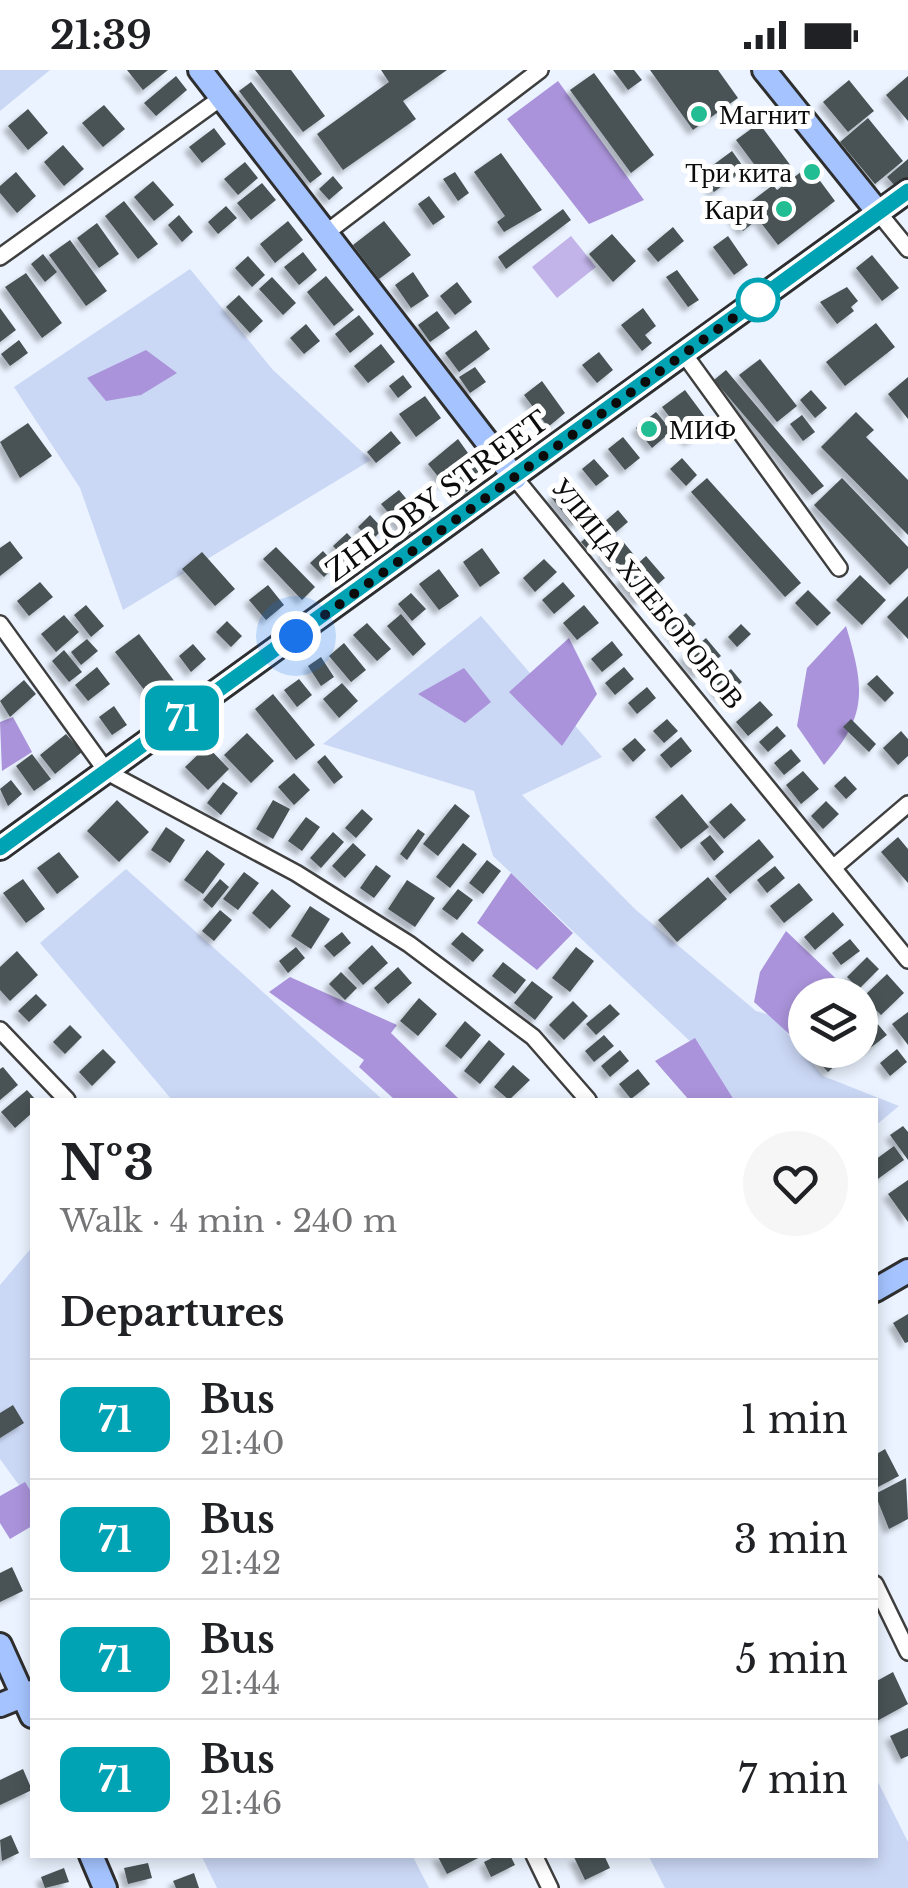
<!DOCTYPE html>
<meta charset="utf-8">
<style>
:root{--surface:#fff;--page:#f6f6f6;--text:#202124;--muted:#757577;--line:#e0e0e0}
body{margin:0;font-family:"Libre Baskerville",serif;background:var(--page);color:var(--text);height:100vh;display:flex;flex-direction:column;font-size:38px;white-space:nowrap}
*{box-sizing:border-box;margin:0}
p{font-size:32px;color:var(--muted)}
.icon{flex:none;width:55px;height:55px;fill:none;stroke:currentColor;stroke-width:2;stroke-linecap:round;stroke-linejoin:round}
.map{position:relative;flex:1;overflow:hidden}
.drawer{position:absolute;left:30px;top:1028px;width:848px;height:760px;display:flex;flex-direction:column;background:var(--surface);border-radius:0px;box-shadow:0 5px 15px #0003}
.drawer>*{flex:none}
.badge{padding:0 20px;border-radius:15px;font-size:35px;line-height:65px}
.tools{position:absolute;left:788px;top:908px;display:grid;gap:20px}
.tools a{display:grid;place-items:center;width:90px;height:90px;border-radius:50%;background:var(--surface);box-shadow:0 5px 15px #0003;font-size:50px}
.you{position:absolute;width:50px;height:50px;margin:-25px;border:8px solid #fff;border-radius:50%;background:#1a73e8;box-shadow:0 0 0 15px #1a73e833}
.map>.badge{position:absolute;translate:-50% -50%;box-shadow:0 0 0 5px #fff}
h2{padding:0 30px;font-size:38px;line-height:90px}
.round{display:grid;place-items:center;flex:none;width:105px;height:105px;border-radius:52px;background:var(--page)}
.summary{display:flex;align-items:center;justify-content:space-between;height:170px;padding:0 30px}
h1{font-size:48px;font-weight:700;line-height:75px}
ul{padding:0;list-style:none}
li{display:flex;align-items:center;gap:30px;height:120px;padding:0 30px;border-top:2px solid var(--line)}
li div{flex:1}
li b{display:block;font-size:38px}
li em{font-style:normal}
li .badge{min-width:110px;font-weight:700;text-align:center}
.status{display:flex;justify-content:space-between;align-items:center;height:70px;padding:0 50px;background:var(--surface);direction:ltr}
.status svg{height:28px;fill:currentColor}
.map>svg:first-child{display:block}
.farmland{fill:#cbd8f5}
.green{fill:#c2b4e9}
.forest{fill:#aa93da}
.building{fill:#485355;filter:url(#shadow)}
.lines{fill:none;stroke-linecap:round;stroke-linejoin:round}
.street-casing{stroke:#3f3f3f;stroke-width:20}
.secondary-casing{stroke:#2e2e2e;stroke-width:28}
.street{stroke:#fff;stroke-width:15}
.secondary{stroke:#a5c4ff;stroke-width:22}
.line-casing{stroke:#fff;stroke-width:22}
.line{stroke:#00a3b4;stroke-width:15}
.walk{stroke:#0c0c0c;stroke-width:10;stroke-dasharray:0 18}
.poi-dot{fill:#22bd92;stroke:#fff;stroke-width:4}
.stop-dot{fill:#fff;stroke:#00a3b4;stroke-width:5}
.labels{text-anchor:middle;stroke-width:10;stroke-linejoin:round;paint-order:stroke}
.poi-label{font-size:28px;fill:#0c0c0c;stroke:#fff;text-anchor:start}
.street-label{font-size:28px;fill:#0c0c0c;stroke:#fff}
</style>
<div class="status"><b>21:39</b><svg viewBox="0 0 49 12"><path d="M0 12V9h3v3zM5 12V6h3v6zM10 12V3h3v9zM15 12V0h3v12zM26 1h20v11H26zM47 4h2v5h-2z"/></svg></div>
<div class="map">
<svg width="908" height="1818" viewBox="0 0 908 1818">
<defs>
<filter id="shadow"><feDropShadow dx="-5" dy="5" stdDeviation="2.5" flood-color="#0004"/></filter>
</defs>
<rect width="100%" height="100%" fill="#eaf3ff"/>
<path class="farmland" d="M0,0H50L0,41Z
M190,199L273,300L371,390L123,540L80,418L14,317Z
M481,546L602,687L522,725L636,840L756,941L773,946L823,1006L899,1036L875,1056V1030H733L693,974L493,786L474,721L323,674Z
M126,799L383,1030H172L40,873Z
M32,1177V1433L0,1389V1215Z
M875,1706L908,1772V1818H665L648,1785H875Z
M201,1785H412L429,1818H217Z"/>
<path class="green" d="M571,166L596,197L557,228L532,197Z"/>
<path class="forest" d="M558,11L644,130L589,154L507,49Z
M146,280L177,303L141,325L106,331L87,308Z
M846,556C864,617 869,645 824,695L797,656L807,598Z
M569,568L597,624L562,676L509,622Z
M464,598L491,632L465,653L418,624Z
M13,647L32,682L2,701L0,652Z
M511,803L573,863L537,900L477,853Z
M786,861L851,923L805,925V967L799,973L754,932L760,902Z
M290,907L397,955L391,963L459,1029L395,1030L359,997L364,990L269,922Z
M695,968L734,1030H689L655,991Z
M25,1412L32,1423V1456L10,1469L0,1453V1426Z"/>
<path class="building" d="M127,0H168L143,20Z
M255,0H291L325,46L303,62Z
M381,0H447L403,31L416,49L343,100L317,64L389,12Z
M613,0H634L642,10L628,20Z
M650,0H718L738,28L693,60Z
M594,3L654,85L631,103L570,20Z
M176,6L187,20L156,46L144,33Z
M908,6V51L886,25Z
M849,10L874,41L848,62L823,32Z
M251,12L322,104L310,113L239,21Z
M104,35L125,59L103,77L82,53Z
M28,39L48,63L28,80L8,56Z
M868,48L903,91L875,114L840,72Z
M759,53L791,96L768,113L736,70Z
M214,58L226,74L202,93L189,77Z
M63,75L84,99L64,116L44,92Z
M732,81L745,99L714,122L701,104Z
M501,83L542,140L504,162L497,152L505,146L474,102Z
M908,89V107L896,117L887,107Z
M245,92L258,108L238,125L224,109Z
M809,96L835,131L778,175L758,149L743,161L732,146L773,115L777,120Z
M16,102L36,126L17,143L0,123V116Z
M455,102L469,123L458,131L443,109Z
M333,106L343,118L329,130L319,119Z
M153,111L174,135L154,151L134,127Z
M262,113L276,130L251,150L237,133Z
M429,126L445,147L433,155L418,134Z
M124,131L158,174L138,189L105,146Z
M226,136L237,148L218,164L208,152Z
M563,139L571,150L506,199L498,187Z
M179,145L193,162L182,172L168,155Z
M288,151L303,170L275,193L260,174Z
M384,151L411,185L379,209L353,175Z
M97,153L119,184L99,198L77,168Z
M673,157L684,171L658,192L647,179Z
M612,164L636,191L613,212L589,184Z
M728,166L748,195L734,205L713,177Z
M70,170L107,221L86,236L49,185Z
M303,182L317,200L299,215L284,197Z
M43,184L57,202L45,212L31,194Z
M872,185L899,218L882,231L856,198Z
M248,186L265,205L252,217L235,198Z
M677,200L699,230L688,237L666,207Z
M413,202L429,226L411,238L395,215Z
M26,203L62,253L42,268L5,217Z
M326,206L354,240L334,256L307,222Z
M272,207L296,233L283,245L259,219Z
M457,212L472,232L455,245L440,226Z
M847,217L858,231L851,237L854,241L837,254L820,232Z
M239,225L263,251L250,263L226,237Z
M0,238L16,260L0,272Z
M643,238L656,256L645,265L652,273L642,281L621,255Z
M437,241L450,258L430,272L418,255Z
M359,245L374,264L350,283L335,264Z
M876,253L895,277L845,316L826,292Z
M306,254L320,271L304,284L290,268Z
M476,260L490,279L459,302L445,283Z
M19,270L28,283L10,296L1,284Z
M381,274L395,292L368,313L354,296Z
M599,282L613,300L597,313L582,295Z
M760,289L797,336L777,352L739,305Z
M475,297L486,312L470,323L459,307Z
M726,300L824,416L812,425L714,310Z
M403,305L412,317L398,328L389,316Z
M908,307V349L888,324Z
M542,311L565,343L548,357L524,325Z
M685,320L711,355L689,372L662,337Z
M811,320L827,338L815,348L800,330Z
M425,326L441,348L416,367L399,344Z
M656,342L672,361L652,378L636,358Z
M856,342L874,360L866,367L908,410V465L821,377Z
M802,345L815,362L803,371L790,354Z
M28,353L52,386L20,408L0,372Z
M391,361L401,373L376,393L367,382Z
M623,367L640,388L625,400L608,379Z
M458,369L473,390L444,414L428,394Z
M682,388L697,405L686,416L670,399Z
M594,389L609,406L596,416L582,399Z
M475,395L485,407L466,422L456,410Z
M707,408L801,513L785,527L691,422Z
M842,408L908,477V498L890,515L814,435Z
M572,410L594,438L573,455L551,427Z
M399,420L425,451L407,465L381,434Z
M426,423L440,439L430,447L417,430Z
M618,440L628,452L591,483L581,472Z
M370,445L383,459L371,471L358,457Z
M347,463L362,479L348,492L333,476Z
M620,468L635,486L617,502L602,483Z
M10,471L23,488L0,506V478Z
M276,477L315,517L302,530L263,489Z
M482,478L500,503L480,517L463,492Z
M323,481L336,495L324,507L310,493Z
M202,482L235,519L215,536L182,499Z
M646,486L665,508L639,531L620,510Z
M544,489L557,502L535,522L523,508Z
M439,499L459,526L439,540L419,514Z
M860,505L886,530L862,555L836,530Z
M40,512L53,527L29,546L17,531Z
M563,512L575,526L554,544L542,530Z
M268,515L284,535L266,550L249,530Z
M808,520L831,543L817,556L795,533Z
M411,523L426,539L412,551L398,534Z
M908,526V569L887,547Z
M86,535L104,556L91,567L74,545Z
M584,535L599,553L577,570L563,553Z
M686,543L696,554L678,570L668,559Z
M401,544L426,574L413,586L387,556Z
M64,545L79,562L56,582L41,564Z
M227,551L242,566L231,577L216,562Z
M367,553L391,579L377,591L353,565Z
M741,554L751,564L737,577L728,567Z
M139,564L178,616L155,634L115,582Z
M706,568L721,586L698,604L683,587Z
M87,569L98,581L81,595L71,582Z
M612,571L623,585L602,602L591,589Z
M344,573L366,600L351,612L329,586Z
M193,574L206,589L191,602L179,586Z
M64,580L82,602L69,612L52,591Z
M321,587L334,607L321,616L308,596Z
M97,597L110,614L88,631L75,615Z
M624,597L634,609L615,625L605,613Z
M731,599L742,612L723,628L712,614Z
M877,605L894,623L885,632L867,614Z
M299,609L312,625L297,637L284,620Z
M24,610L36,624L10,647L0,631Z
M342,613L358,631L339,648L323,629Z
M647,617L656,628L637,644L628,633Z
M273,624L315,675L296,690L255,639Z
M760,631L773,645L748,666L736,652Z
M114,636L127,655L112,665L99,647Z
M667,649L678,661L664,673L653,661Z
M851,649L876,674L869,682L843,657Z
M777,656L786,666L768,682L759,672Z
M901,661L908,669V686L898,695L883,678Z
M247,663L274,691L251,713L224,685Z
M66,664L82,682L55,704L40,685Z
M681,667L692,681L671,698L660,685Z
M635,668L646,680L633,692L622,679Z
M207,676L229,699L208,720L185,697Z
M791,679L801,691L784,705L774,693Z
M32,684L51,709L34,721L16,696Z
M325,685L343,707L334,714L317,692Z
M803,701L819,719L801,734L786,715Z
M294,703L310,720L294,735L278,717Z
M845,706L857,719L846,729L834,716Z
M11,710L22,724L8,736L0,719Z
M223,712L238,723L221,745L207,733Z
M682,724L709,757L681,779L655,747Z
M117,730L149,762L119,792L87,761Z
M273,730L290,739L273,769L256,759Z
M826,731L839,744L823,759L811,746Z
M731,733L746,750L724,769L709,752Z
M455,734L470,746L438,786L423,774Z
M362,739L373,749L356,768L345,758Z
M306,747L320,757L302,781L288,771Z
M166,757L185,770L170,793L151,780Z
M418,759L425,764L407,790L400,784Z
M333,762L344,772L321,798L310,788Z
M710,765L724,782L714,791L700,773Z
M898,767L908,779V813L881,782Z
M759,769L774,787L730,824L715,806Z
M353,773L366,785L345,808L332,796Z
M463,773L477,784L450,818L436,807Z
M207,780L225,794L203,824L184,810Z
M59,782L79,807L57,824L37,798Z
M487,790L501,801L483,824L469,813Z
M376,795L391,806L374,828L360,818Z
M775,796L785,808L767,823L757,810Z
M244,802L259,813L238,840L223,829Z
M708,807L727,829L677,872L658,850Z
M23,809L45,839L26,853L3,823Z
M220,809L229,817L212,838L203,830Z
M407,810L435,828L415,857L388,839Z
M799,813L813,830L784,853L770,836Z
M272,819L291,836L270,859L252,843Z
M458,819L473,830L457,850L442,839Z
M310,836L330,849L311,879L291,866Z
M220,840L232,850L214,871L202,861Z
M833,842L844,855L815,880L804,867Z
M342,862L351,873L334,887L324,876Z
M462,862L484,880L473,892L451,874Z
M850,869L860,881L841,895L832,883Z
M372,875L388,893L363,915L348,898Z
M296,877L305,888L288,903L279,891Z
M576,877L594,891L570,922L552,908Z
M17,881L38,905L10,931L0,920V897Z
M867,887L879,899L859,919L847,907Z
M503,892L526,910L515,924L492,906Z
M398,897L412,913L388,934L374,918Z
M341,902L357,918L345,930L329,914Z
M887,904L904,923L881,945L863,927Z
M532,911L553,927L535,950L514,933Z
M36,924L47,935L29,952L18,941Z
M419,928L437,944L418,966L400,951Z
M573,931L588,946L564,970L549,955Z
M610,934L620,944L596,965L586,954Z
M908,942V975L892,954Z
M465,951L481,965L461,989L445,976Z
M876,952L887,965L869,979L860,965Z
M70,955L82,967L65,984L53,972Z
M604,965L614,976L594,992L585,981Z
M489,970L505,984L480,1014L464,1001Z
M103,979L116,992L92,1016L79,1002Z
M897,979L907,992L890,1006L880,993Z
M620,980L629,991L610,1007L601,996Z
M807,980H852L828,1002Z
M513,995L530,1010L509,1030L494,1017Z
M3,997L18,1015L0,1030V999Z
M638,999L650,1014L631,1029L619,1014Z
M27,1020L36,1030L32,1043L15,1058L1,1042Z
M903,1056L908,1062V1090L890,1065Z
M894,1076L904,1090L875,1111V1090Z
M908,1110V1152L888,1124Z
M908,1244V1272L905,1273L893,1253Z
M13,1335L24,1353L0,1368V1343Z
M885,1379L899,1406L876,1418L875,1385Z
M906,1408L908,1449L889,1459L875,1424Z
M12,1497L23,1521L0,1532V1503Z
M893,1602L908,1634L875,1652V1612Z
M908,1658V1686L901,1689L890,1666Z
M23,1699L32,1720L0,1735V1710Z
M11,1765L19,1783L2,1791L0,1770Z
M437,1785H484L447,1804Z
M498,1785H510L515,1795L491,1807L484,1792Z
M604,1785L610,1798L585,1810L574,1787Z
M148,1793L152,1808L128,1814L124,1798Z
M64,1798L69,1812L45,1818L41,1807Z
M194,1803L199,1818H176L173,1811Z"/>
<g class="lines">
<g class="street-casing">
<path id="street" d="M878,142L908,179
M326,163L540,0
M0,187L221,28
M684,284L839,498
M515,408L908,890
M0,554L107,702L296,803L409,874L533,967L588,1030
M833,798L908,734
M0,960L67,1030
M875,1514L908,1582
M534,1785L550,1818"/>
</g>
<g class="secondary-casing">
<path id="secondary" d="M200,0L515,408
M764,0L878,142
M0,778L908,121
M875,1220L908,1201
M0,1575L32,1646
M0,1635L32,1622
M91,1785L105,1818"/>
</g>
<use href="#street" class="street"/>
<use href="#secondary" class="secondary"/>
</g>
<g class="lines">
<g class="line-casing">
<path id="line" d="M0,778L908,121"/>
</g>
<use href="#line" class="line"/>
<path class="walk" d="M296,566L758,230"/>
</g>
<g class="poi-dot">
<circle cx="699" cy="44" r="10"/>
<circle cx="812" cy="102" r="10"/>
<circle cx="784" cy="139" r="10"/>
<circle cx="649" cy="359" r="10"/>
</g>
<circle class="stop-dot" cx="758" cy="230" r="20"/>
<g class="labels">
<g class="poi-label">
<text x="719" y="54">Магнит</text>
<text x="792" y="112" text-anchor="end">Три кита</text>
<text x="764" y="149" text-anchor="end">Кари</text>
<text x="669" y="369">МИФ</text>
</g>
<g class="street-label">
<text transform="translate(437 426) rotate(-36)" y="10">ZHLOBY STREET</text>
<text transform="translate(648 523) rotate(51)" y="10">УЛИЦА ХЛЕБОРОБОВ</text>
</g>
</g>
</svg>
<div class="tools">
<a><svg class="icon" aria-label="layers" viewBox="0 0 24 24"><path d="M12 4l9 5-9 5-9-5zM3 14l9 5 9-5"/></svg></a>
</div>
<div class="you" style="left:296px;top:566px"></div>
<b class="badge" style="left:182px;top:648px;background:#00a3b4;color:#fff">71</b>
<section class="drawer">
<div class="summary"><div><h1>№3</h1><p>Walk · 4 min · 240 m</p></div><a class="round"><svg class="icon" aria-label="heart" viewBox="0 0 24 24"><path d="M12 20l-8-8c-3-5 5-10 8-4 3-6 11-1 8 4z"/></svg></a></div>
<h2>Departures</h2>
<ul>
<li><span class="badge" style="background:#00a3b4;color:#fff">71</span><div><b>Bus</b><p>21:40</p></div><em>1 min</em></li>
<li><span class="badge" style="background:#00a3b4;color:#fff">71</span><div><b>Bus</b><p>21:42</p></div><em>3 min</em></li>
<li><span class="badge" style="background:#00a3b4;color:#fff">71</span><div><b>Bus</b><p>21:44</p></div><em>5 min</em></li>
<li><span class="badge" style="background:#00a3b4;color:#fff">71</span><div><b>Bus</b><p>21:46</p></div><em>7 min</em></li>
</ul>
</section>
</div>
